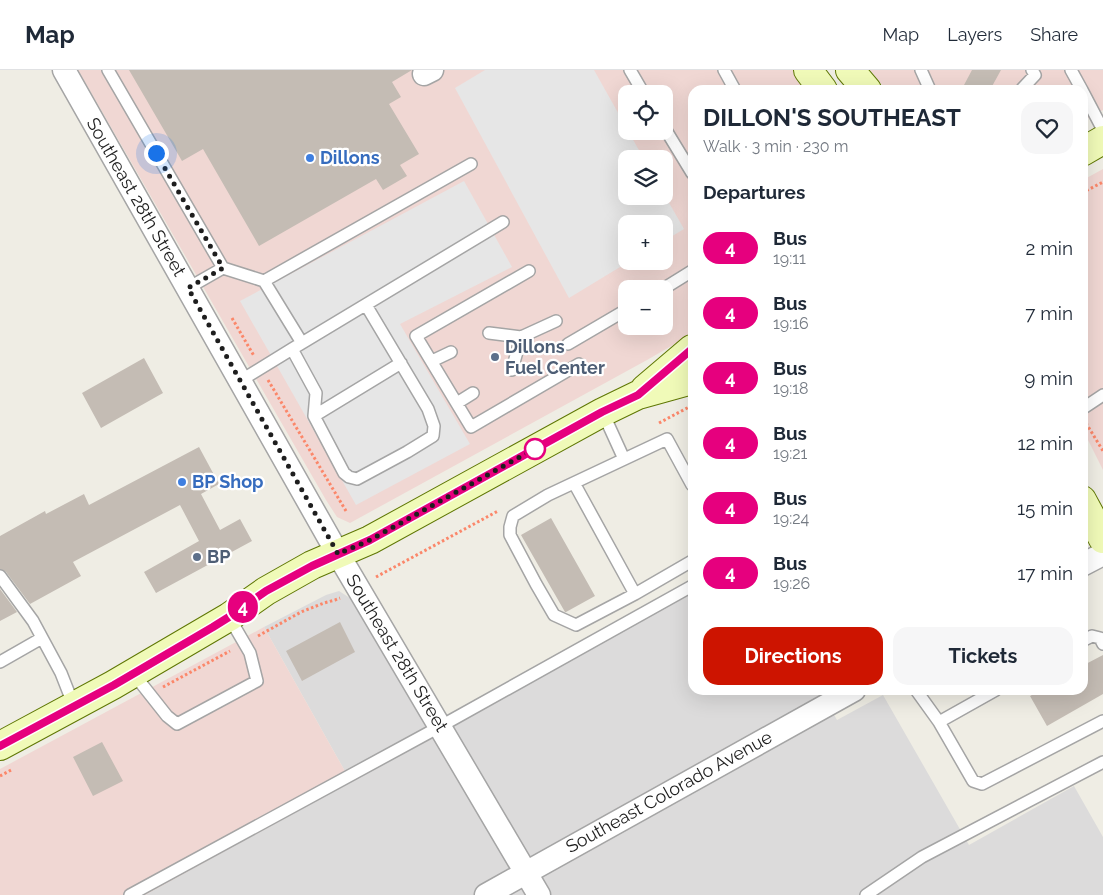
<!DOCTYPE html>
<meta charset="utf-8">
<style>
:root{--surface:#fff;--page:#f6f6f7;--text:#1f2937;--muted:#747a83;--line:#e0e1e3;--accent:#cd1400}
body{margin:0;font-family:Raleway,sans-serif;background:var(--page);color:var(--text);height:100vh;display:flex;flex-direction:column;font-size:19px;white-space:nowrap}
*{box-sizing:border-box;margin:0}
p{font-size:16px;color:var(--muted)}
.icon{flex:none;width:28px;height:28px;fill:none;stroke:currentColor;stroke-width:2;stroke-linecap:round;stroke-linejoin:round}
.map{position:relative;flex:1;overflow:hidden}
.details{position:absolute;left:688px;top:15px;width:400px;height:610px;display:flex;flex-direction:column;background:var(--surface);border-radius:15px;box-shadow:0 5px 20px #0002}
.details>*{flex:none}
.badge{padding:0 10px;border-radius:16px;font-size:18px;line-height:32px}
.fabs{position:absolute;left:618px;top:15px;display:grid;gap:10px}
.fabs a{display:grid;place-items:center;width:55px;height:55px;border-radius:10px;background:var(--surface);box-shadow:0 5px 20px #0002;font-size:25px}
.you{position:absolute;width:25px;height:25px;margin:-12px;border:4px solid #fff;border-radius:50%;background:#1a73e8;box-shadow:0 0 0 8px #1a73e833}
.map>.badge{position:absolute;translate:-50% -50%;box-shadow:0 0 0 2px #fff}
h2{padding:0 15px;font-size:19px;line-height:45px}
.round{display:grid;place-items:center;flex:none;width:52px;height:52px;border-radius:15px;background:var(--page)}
.headline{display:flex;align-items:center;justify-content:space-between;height:85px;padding:0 15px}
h1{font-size:24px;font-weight:700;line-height:38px}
.action{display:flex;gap:10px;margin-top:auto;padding:10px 15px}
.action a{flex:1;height:58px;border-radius:15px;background:var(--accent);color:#fff;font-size:20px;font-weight:700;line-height:58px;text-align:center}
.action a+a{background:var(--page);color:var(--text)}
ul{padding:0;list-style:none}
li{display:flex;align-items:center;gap:15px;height:65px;padding:0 15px}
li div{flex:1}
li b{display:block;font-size:19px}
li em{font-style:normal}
li .badge{min-width:55px;font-weight:700;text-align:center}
header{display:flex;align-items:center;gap:30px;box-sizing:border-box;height:70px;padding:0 25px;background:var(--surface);border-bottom:1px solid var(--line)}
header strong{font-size:24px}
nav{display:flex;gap:28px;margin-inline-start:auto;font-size:18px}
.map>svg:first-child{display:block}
.residential{fill:#dcdbdb}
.commercial{fill:#f0d7d3;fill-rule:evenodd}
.parking{fill:#e6e6e6}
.building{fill:#c4bcb4}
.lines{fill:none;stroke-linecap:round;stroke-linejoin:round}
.service-casing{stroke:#a5a5a5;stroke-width:14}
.minor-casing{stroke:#a5a5a5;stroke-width:25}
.secondary-casing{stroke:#5f7704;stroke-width:30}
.path{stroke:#fb876a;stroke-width:3;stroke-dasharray:2.5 2.5;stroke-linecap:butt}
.service{stroke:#fff;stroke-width:11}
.minor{stroke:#fff;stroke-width:22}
.secondary{stroke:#f0fab8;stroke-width:28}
.line-casing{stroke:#fff;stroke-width:11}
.line{stroke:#e6007e;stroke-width:8}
.walk{stroke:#1e1e1e;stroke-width:5;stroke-dasharray:0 9}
.shop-dot{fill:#3f7fe0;stroke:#fff;stroke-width:2}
.service-dot{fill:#5c6f8a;stroke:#fff;stroke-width:2}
.stop-dot{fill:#fff;stroke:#e6007e;stroke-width:2.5}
.labels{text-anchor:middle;stroke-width:4.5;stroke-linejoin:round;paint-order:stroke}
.shop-label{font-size:18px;font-weight:bold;fill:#366cbe;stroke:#fff;text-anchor:start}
.street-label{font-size:18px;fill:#1e1e1e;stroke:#fff}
.service-label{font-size:18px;font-weight:bold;fill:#4e5e75;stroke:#fff;text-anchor:start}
</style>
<header>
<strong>Map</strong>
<nav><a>Map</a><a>Layers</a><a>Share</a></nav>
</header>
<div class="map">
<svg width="1103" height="825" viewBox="0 0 1103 825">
<rect width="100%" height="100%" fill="#efede4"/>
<path class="residential" d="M339,521L353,530L435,666L692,522V620H820L837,650L883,625L969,775L1074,716L1103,767V825H145L351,712L264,557L326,525Z"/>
<path class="commercial" d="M78,0H794L810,20H692V264L647,290L350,453L337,447L326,430ZM626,24H664V61H626ZM626,89H664V126H626ZM626,154H664V191H626ZM626,219H664V256H626Z
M870,0H1103V40L1083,51L1082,20H886Z
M1103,99V400L1083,360V110Z
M264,557L351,712L145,825H0V699Z"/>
<path class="parking" d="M485,0H594L626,57V61H628L644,89H626V126H664V124L684,159L664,171V154H626V191H630L569,228L455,18Z
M464,111L512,197L400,254L470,374L356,435L240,231Z"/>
<path class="building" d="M129,0H412L392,12L401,27L389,34L419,84L400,95L407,106L383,120L376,109L259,176L203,79L182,91Z
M972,0H1001L990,20H973L964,15Z
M144,288L163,323L101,358L82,323Z
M199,377L219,414L201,424L220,460L240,449L252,471L156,523L144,502L199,471L180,435L73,492L81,506L30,534L6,502L0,499V466L45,441L46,444L84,424L89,435Z
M551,448L595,526L566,542H565L521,465Z
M0,519L17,542L0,551Z
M340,552L355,582L302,611L286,581Z
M1103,585V624L1047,656L1030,626L1041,620H1082V596Z
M102,672L123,711L93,726L73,687Z"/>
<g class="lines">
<g class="service-casing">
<path id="service" d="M108,0L223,198L188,218
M630,0L644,24
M724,0L735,20
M921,0L930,20
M1071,0L1082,20
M1021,20L1035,5L1032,0
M1082,20L1103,60
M664,57L692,103
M223,198L264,211
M529,201L416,266L471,357L579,294
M663,219L692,201
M489,263L521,267L512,300
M521,267L556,251
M302,273L264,211L471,94
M568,274L626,240
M292,279L316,323L314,346L344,403L349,407L357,409L407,382L433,366L434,356L428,339L366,235
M432,291L451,282
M240,311L292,279L503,152
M457,333L473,323
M1082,339L1103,325
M603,343L624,389
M314,346L401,293
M574,413L635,524L692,491
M0,506L33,551L61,603L74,636
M635,524L576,555L554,545L536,514L510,465V457L513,446L548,425L667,369L692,415
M1082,571L1092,566L1100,568L1103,574
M0,592L42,568
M133,603L167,646L177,654L257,611L250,583L229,547
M916,620L939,652L973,711L982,714L1103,651
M939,652L996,620
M130,825L441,656L692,516
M866,825L922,787L1103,692"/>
</g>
<g class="minor-casing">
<path id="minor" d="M64,0L338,484L539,825
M424,4L432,0
M1082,495L1103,484
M486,825L854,620"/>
</g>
<g class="secondary-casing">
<path id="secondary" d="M808,0L823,20
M850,0L867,20
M1082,82L1103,70
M645,319L692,279
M1082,430L1103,469
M0,676L113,615L229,547L266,521L312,495L370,470L603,342L638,325L692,310"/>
</g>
<path class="path" d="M1082,123L1103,112
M232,248L254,286
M268,310L346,441
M659,353L689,337
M1086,353L1103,381
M376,507L498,441
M258,566L301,542L324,533L335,530L340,528
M163,617L230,581
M0,706L13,699"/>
<use href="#service" class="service"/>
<use href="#minor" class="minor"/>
<use href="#secondary" class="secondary"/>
</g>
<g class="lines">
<g class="line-casing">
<path id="line" d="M0,676L114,615L213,557L229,547L266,521L312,496L370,470L602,342L638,325L692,279"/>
</g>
<use href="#line" class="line"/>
<path class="walk" d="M156,83L223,198L188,218L338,484L370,470L536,378L535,379"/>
</g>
<g class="shop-dot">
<circle cx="310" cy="88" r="5"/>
<circle cx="182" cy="412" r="5"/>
</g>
<g class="service-dot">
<circle cx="495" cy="287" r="5"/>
<circle cx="197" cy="487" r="5"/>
</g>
<circle class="stop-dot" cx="535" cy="379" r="10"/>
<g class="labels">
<g class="shop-label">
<text x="320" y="94">Dillons</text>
<text x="192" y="418">BP Shop</text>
</g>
<g class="street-label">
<text transform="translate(136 127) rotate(60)" y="6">Southeast 28th Street</text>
<text transform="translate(397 583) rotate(59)" y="6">Southeast 28th Street</text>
<text transform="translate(669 722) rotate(-29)" y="6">Southeast Colorado Avenue</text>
</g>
<g class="service-label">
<text x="505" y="283">Dillons<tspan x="505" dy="21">Fuel Center</tspan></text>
<text x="207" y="493">BP</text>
</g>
</g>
</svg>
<div class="fabs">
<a><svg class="icon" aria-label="locate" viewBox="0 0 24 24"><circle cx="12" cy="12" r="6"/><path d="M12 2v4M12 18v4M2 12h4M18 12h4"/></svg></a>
<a><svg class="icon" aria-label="layers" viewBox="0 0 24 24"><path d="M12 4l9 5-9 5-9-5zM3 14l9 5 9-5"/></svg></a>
<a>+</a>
<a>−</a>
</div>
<div class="you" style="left:156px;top:83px"></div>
<b class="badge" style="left:243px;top:537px;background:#e6007e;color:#fff">4</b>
<section class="details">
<div class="headline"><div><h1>DILLON'S SOUTHEAST</h1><p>Walk · 3 min · 230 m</p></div><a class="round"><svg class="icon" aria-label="heart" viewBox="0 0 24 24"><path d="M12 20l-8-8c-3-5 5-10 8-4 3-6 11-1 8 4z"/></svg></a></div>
<h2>Departures</h2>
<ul>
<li><span class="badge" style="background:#e6007e;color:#fff">4</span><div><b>Bus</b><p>19:11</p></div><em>2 min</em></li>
<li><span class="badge" style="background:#e6007e;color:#fff">4</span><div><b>Bus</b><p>19:16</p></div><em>7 min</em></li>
<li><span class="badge" style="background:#e6007e;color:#fff">4</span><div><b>Bus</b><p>19:18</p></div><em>9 min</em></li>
<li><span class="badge" style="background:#e6007e;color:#fff">4</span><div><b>Bus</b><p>19:21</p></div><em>12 min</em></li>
<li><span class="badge" style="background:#e6007e;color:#fff">4</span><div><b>Bus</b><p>19:24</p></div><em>15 min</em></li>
<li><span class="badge" style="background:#e6007e;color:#fff">4</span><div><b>Bus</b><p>19:26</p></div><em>17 min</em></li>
</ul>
<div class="action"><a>Directions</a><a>Tickets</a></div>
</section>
</div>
